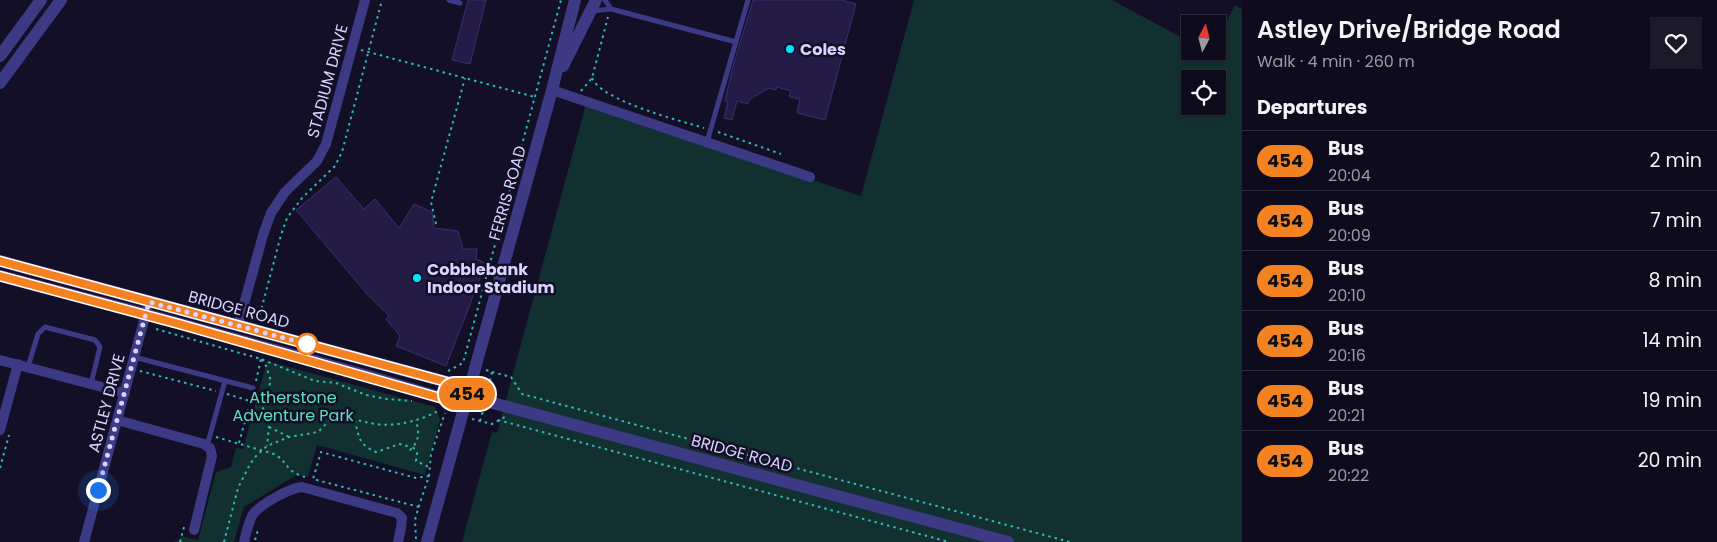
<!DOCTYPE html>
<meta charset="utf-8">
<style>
:root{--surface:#0e0b1c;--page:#1c1929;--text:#f1f3f6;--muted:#9b9ba3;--line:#2e2b3b}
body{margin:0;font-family:Poppins,sans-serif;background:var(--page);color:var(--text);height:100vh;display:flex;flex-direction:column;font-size:19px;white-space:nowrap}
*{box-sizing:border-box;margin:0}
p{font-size:16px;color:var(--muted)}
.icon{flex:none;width:28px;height:28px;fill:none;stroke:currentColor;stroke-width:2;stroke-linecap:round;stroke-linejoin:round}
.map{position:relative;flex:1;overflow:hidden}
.side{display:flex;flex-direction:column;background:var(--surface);width:475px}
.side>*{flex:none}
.badge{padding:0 10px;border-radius:16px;font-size:18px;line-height:32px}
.needle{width:32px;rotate:7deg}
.controls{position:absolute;left:1181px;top:15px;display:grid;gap:10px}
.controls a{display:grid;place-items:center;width:45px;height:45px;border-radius:0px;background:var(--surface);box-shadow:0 1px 4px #0004,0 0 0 1px var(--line);font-size:25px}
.you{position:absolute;width:25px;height:25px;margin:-12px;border:4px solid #fff;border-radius:50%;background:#1a73e8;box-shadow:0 0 0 8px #1a73e833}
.map>.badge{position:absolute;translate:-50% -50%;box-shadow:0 0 0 2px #fff}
h2{padding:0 15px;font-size:19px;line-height:45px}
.round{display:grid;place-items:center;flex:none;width:52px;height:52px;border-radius:0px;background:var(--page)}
.summary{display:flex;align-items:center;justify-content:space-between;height:85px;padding:0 15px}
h1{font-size:24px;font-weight:600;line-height:38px}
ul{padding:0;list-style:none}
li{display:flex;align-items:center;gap:15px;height:60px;padding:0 15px;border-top:1px solid var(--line)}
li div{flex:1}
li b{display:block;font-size:19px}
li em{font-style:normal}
li .badge{min-width:55px;font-weight:700;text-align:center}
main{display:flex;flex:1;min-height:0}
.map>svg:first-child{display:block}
.green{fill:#12302f;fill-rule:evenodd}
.building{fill:#241b47;stroke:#3b2d73}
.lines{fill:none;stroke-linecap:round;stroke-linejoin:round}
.path{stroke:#2fb8b0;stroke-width:2;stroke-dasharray:2.5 4;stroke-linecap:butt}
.service{stroke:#3d3a85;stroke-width:5}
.minor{stroke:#3d3a85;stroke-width:10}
.tertiary{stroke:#3d3a85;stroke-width:12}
.line-casing{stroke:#fff;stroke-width:11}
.line{stroke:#f58220;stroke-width:8}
.walk{stroke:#d9d4ff;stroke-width:5;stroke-dasharray:0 9}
.poi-dot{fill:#00e5ff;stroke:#130f26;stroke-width:2}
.stop-dot{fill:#fff;stroke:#f58220;stroke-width:2.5}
.labels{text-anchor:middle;stroke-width:5;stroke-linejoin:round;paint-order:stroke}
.poi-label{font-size:16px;font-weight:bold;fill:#d9d4ff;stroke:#130f26;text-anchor:start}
.street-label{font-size:16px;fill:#d9d4ff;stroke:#130f26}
.park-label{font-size:16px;fill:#5fe0c0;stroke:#130f26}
</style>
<main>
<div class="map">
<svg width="1242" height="542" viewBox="0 0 1242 542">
<rect width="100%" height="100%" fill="#130f26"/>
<path class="green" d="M914,0H1112L1190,42V51H1218V37L1235,5L1242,9V542H462L492,432L497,433L586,104L861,196ZM1190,79H1218V106H1190Z
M267,361L435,407L440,419L425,475L317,445L308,477L298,474L244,507L234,542H173L180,540L181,536L198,540L216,472L231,467L236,448L243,449Z"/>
<path class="building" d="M468,0H486L470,64L452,60Z
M753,0H842L856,4L825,120L797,113L800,99L789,97L791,91L777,87L776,90L769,88L749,100L748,104L737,101L732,120L724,118L728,102L725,101L733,66Z
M336,177L364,209L375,199L399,228L414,204L432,212L434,228L458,231L463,249H477L476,259L486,263L446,366L396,346L400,336L386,319L389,316L367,294L296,210Z"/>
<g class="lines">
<path class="path" d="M361,50L535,97
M592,78C602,101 678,120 704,128
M581,91L592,78L608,17
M718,132L781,154
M436,224L431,202L465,78
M266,323L264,319L259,318L281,235L287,218L302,198L335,166L342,152L382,0
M156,329L261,359L315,381L336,383L366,395L387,399L412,401
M262,359L266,366L271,381L262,405L269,427L267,446
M486,370L492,372L488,390
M140,371L216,391
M448,371L463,363L561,0
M492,372L511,377L522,394L1070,542
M111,379L119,375
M256,381L261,359
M227,394L250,401
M472,419L492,424L505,417
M355,420C359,437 358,444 376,452L400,444L407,446L410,450C420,441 419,432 416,420
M498,420L949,542
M480,421L483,411
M269,427L289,437
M216,437L274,454C288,461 285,472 305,477
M239,443L252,395
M413,447L417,453L416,461L429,467
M0,468L9,435
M419,507L313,479L321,452L416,478L429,476
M416,539L415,520L418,509L429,476L431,454L445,413
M255,540L258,530
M180,542L184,527
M224,542L238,488L250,464L257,455L267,446L289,437L318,432L333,417C348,416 361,422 376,424C397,427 422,420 440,410"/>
<path class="service" d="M449,0L460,3
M605,0L611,9
M592,11L611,9L736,42
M707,142L748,0
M134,357L253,388
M28,367L38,334L45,327L95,340L100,347L91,384
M207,446L225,381"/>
<path class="minor" d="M552,90L810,177
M238,326L263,235L271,213L285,192L317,161L326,144L365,0
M0,360L125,393
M117,420L204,444L210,448L212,456L194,530
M0,430L18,364
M84,542L149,302
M244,542C246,533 248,524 252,516C258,505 290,488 302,487L397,513L402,518L401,528L398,542"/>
<path class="tertiary" d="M0,56L41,0
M563,66L596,0
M0,83L61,0
M0,261L469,388
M0,276L145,314L372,377L465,405
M467,396L1008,542
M427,542L552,90L575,0"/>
</g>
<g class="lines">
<g class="line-casing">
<path id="line" d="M0,261L469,388L465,405L179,324L0,276"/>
</g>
<use href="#line" class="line"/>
<path class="walk" d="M98,490L149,302L307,344"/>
</g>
<g class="poi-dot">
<circle cx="790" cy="49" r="5"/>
<circle cx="417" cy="278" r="5"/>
</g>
<circle class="stop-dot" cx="307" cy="344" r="10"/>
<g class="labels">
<g class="poi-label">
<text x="800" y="55">Coles</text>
<text x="427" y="275">Cobblebank<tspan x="427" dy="18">Indoor Stadium</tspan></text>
</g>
<g class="street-label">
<text transform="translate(327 81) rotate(-75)" y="6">STADIUM DRIVE</text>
<text transform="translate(507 193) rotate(-74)" y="6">FERRIS ROAD</text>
<text transform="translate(239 309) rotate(15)" y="6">BRIDGE ROAD</text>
<text transform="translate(106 403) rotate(-75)" y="6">ASTLEY DRIVE</text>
<text transform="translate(742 453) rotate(15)" y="6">BRIDGE ROAD</text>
</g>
<g class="park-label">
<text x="293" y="403">Atherstone<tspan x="293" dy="18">Adventure Park</tspan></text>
</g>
</g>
</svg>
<div class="controls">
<a><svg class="needle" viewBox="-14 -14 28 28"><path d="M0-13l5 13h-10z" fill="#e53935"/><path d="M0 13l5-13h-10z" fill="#9b9ba3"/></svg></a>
<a><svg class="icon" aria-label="locate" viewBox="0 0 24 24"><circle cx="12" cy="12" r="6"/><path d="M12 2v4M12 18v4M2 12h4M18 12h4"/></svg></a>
</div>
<div class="you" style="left:98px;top:490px"></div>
<b class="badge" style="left:467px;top:394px;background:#f58220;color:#111">454</b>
</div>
<section class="side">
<div class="summary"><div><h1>Astley Drive/Bridge Road</h1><p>Walk · 4 min · 260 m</p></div><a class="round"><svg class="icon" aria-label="heart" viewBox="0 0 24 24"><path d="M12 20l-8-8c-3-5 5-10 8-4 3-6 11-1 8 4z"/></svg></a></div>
<h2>Departures</h2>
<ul>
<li><span class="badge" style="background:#f58220;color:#111">454</span><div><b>Bus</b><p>20:04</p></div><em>2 min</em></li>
<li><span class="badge" style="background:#f58220;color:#111">454</span><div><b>Bus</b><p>20:09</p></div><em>7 min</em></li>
<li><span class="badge" style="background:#f58220;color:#111">454</span><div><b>Bus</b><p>20:10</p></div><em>8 min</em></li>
<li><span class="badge" style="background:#f58220;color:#111">454</span><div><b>Bus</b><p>20:16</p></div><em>14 min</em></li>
<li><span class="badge" style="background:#f58220;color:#111">454</span><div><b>Bus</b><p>20:21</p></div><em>19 min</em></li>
<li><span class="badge" style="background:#f58220;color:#111">454</span><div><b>Bus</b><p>20:22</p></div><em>20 min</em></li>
</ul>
</section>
</main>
